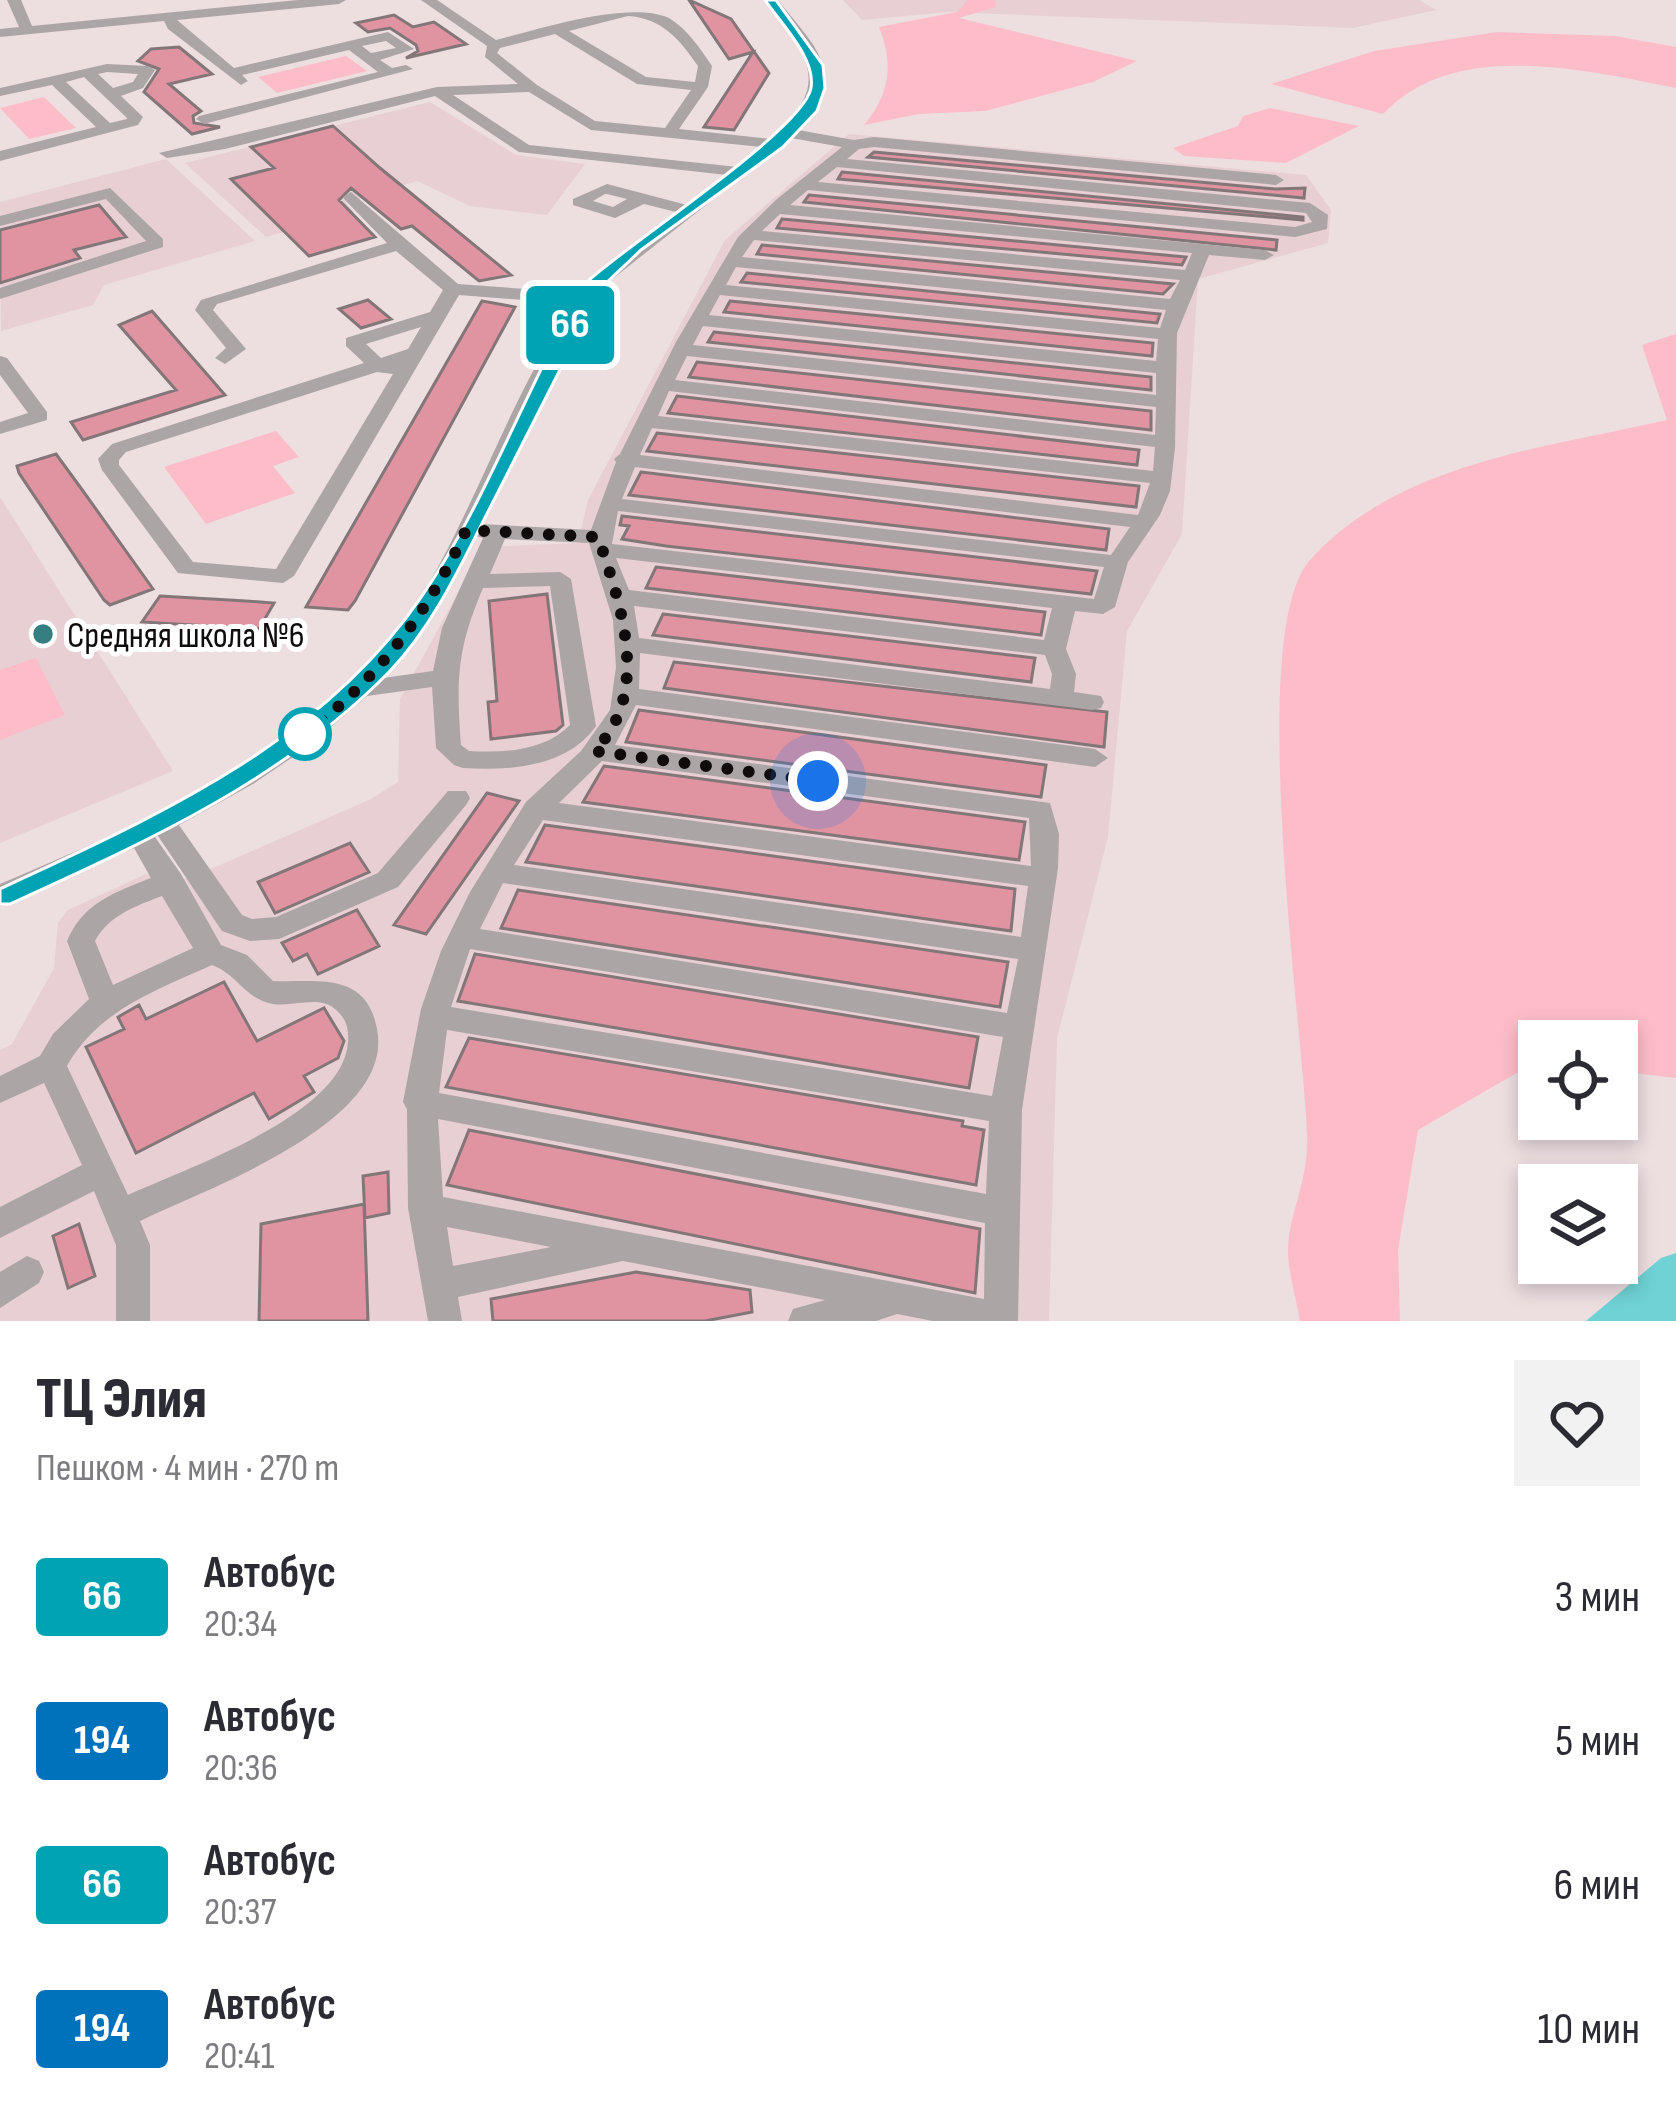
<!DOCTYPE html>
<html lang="ru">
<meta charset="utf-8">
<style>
:root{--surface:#fff;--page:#f2f2f3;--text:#2b2b33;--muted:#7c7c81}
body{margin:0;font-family:"Sofia Sans Condensed",sans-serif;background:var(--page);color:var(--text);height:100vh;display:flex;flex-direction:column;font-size:45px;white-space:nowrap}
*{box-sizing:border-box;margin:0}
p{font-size:39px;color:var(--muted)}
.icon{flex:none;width:66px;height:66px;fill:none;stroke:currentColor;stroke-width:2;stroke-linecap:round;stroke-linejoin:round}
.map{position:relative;height:1321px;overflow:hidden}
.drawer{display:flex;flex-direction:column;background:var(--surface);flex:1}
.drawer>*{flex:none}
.badge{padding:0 24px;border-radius:9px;font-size:42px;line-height:78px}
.tools{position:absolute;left:1518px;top:1020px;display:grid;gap:24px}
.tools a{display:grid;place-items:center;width:120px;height:120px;border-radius:0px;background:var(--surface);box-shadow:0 6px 18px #0003;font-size:60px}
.you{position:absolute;width:60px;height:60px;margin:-30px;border:9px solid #fff;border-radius:50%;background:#1a73e8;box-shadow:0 0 0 18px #1a73e833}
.map>.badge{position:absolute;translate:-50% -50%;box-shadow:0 0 0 6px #fff}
.round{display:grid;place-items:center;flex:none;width:126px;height:126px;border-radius:0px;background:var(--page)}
.head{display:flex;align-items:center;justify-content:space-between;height:204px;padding:0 36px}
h1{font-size:57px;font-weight:800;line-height:90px}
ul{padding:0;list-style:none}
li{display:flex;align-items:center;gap:36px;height:144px;padding:0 36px}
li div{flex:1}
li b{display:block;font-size:45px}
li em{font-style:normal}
li .badge{min-width:132px;font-weight:700;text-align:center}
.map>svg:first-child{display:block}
.built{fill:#e7cfd3}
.green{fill:#fdbdc8}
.water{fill:#6fd2d4}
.building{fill:#e094a2;stroke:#837678;stroke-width:3}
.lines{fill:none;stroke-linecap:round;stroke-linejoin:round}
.minor{fill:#aca5a6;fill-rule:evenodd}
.line{fill:#00a3b4;stroke:#fff;stroke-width:3}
.walk{stroke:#100b0c;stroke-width:12;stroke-dasharray:0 21.6}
.poi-dot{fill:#367f81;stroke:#fff;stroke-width:4.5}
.stop-dot{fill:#fff;stroke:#00a3b4;stroke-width:6}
.labels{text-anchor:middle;stroke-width:10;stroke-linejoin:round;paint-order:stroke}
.poi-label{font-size:36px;fill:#100b0c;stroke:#fff;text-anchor:start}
</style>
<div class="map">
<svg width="1676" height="1321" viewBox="0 0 1676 1321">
<rect width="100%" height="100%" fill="#eddee0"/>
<path class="built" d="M843,0H1419L1436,10L1353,28L949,12L862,20Z
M430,102L516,155L585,164L547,215L470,206L417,181L346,203L354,212L266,237L185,163Z
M849,134L1306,175L1331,210L1328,243L1198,279L1182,534L1127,631L1108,837L1057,1038L1049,1321H0V1050L12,1044L54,968L58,923L68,910L146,874L188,879L371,799L398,782L400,699L483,547L578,543L588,500L725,240Z
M166,159L255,241L104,285L93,305L1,331L0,202Z
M0,497L173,771L0,843Z"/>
<path class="green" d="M968,0H995L996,7L959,18L1137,61L1093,82L985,111L919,114L864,125C890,94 894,65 879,27L957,12Z
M1497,32L1615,36L1676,47V88C1583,70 1455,38 1383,114L1271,84L1374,51Z
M346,56L367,71L277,93L258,77Z
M44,97L76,128L29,139L0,108Z
M1270,108L1359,126L1286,163L1184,156L1173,148L1238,126L1243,116Z
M1676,334V1078L1617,1071V1041H1539V1071H1520L1418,1130L1398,1250L1400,1321H1300C1296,1298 1288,1272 1288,1249C1289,1212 1309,1182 1307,1134C1303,1028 1245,631 1310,560C1398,462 1546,448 1667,420L1642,345Z
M276,431L299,457L273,466L295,493L206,524L164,467Z
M36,658L65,715L0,740V670Z"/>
<path class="water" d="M1676,1253V1321H1586L1661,1258Z"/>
<path class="building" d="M689,0L731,19L769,73L734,130L704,127L753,52L729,59Z
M394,15L413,27L434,22L466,44L406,58L418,51L416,45L390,28L368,32L356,23Z
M179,47L212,74L169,84L201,111L193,116L194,123L220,127L192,134L144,92L159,69L138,61L151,49Z
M333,126L380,168L511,275L479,281L412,226L401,229L351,188L339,200L375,237L309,256L231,179L274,168L251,147Z
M874,152L1276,189L1305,188L1304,198L868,157Z
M842,172L1303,217V220L838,179Z
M809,195L1277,240L1276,250L804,202Z
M99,205L126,237L74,250L80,258L0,283V230Z
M782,219L1186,257L1182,265L777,228Z
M762,245L1173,284L1163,294L757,254Z
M747,273L1160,314L1157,323L741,282Z
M368,300L391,319L361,328L339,309Z
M482,301L515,307L355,601L348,610L306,607Z
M730,301L1153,343L1152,356L724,312Z
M152,311L225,395L83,440L71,422L176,390L119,325Z
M714,332L1151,377V390L708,342Z
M697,362L1151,411V430L689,377Z
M677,396L1139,450L1137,465L668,413Z
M657,433L1139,486L1136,507L647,451Z
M56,454L83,491L153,589L110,605L104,600L19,473L17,466Z
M641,472L1109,529L1106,550L629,495Z
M622,516L1097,571L1091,594L666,546L622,539L629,526L620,525Z
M656,567L1045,612L1041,635L646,588Z
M547,594L563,725L556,731L491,739L488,702L497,701L489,601Z
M160,596L246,601L274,603L259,629L142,622Z
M663,614L1035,658L1031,682L653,635Z
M674,662L1107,712L1104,747L664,688Z
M639,710L1046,765L1041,797L626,742Z
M604,766L1025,822L1019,860L583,802Z
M487,793L519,801L426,934L394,925Z
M545,825L1015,889L1011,931L526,862Z
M350,843L369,872L275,913L258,882Z
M518,890L1008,962L1000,1007L501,928Z
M357,910L379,946L318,974L307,954L293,961L282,943Z
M475,954L978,1037L969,1088L458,1001Z
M224,982L257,1041L324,1008L344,1041L338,1058L304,1076L314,1092L269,1119L254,1093L136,1153L86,1047L124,1029L118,1017L139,1005L146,1019Z
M469,1038L963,1121L962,1126L984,1130L976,1185L446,1087Z
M469,1130L980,1229L975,1293L447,1185Z
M388,1172L389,1213L365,1218L363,1176Z
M364,1204L368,1321H259L261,1224Z
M79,1224L95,1276L68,1288L53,1236Z
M636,1272L750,1290L752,1312L705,1321H493L491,1299Z"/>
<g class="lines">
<path class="minor" d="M7,0H21L32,26L298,0H346L339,4L177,20L234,68L388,32L414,49L380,60L392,68L406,65L413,69L204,124L196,119L199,116L378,72L349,50L242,75L248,81L241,85L168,29L164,21L0,37V29L19,27ZM386,41L396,48L371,53L362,46Z
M421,0H437L496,40C540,29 629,0 669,18C687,29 700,48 712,66L708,87L679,129L771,139C835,81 807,57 764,0H778C819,52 846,69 798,130L854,140L874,137L1276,175L1284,180L1276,185L874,147L859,149L847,159L1310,203L1328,215L1327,229L1295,237L808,190L790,205L1265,250L1274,255L1265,260L1209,255L1177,333L1175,448L1170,491L1160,515L1128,562L1115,607L1103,614L1075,611L1066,649L1076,674L1074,692L1101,696L1104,702L1101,708L1092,710L640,653L639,689L1095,749L1108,758L1095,767L636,705L615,745L1050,803L1059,834L1058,868L1022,1110L1018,1321H933L897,1314L876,1321H788L793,1309L825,1300L623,1261L458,1297L462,1321H428L408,1208L407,1109L403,1102L421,1009L441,951L470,892L526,802L581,751L610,710L616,667L613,620L589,543L505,539L490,574L560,572L571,579L596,726C568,767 509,771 463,768L454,765L436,748L432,687L367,696L309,746L253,784L179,825L242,915L252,919L276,917L378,873L448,791H466L470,798L466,805L398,887L279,939L250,941L222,931L158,836L155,837L181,874L221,945L247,955L273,981C316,983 366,970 377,1029C396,1123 205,1189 140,1221L150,1245V1321H116V1245L94,1191L0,1238V1207L82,1165L44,1083L0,1103V1076L40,1056L53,1034L89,999L67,941C83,903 115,892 151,878L134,848L0,906V884C157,817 337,743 427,587C480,495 513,392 573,304L459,295L294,576L283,583L178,573L102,470L98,459L112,444L364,363L346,346V338L430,312L443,290L396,251L217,304L213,310L246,349L225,364L215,358L226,348L195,310L201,300L387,243L345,200L343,197L351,192L458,284L580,293L610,261L676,212L644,204L615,218L573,205V199L607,184L687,205L727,175L519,152L435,96L225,149L167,158L159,153L437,87L518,84L485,57L487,46ZM628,16C662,18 680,40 698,66L695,82L646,77L569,31ZM555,34L637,84L691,90L665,128L595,121L537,85L497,53L500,48ZM529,92L591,130L762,147L738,167L529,145L453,95ZM791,138L842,147L777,199L738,237L676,342L620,454L614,459L616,462L591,530L481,524L558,358L601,288ZM837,167L1306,213L1312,222L1295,227L818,182ZM605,194H607L627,199L613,207L593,201ZM780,214L1192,253L1185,270L762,231ZM754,240L1180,280L1170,299L742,257ZM736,267L1166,310L1160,328L726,285ZM720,295L1158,339L1156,361L709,315ZM703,326L1156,373V395L693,345ZM421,327L408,349L381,358L366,344ZM687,356L1156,407L1155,435L675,380ZM377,372L393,374L276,569L193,562L119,465V460L126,452ZM669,391L1155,447L1153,471L658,416ZM652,428L1150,483L1138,515L640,455ZM635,467L1130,527L1111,555L622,499ZM618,511L1104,567L1094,599L612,544ZM476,536L483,538L442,628L433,671L383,678C422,636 451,587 476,536ZM616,558L1052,608L1044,640L629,590ZM550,586L570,725C544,751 505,753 469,751L461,745C456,679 457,649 483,588ZM634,606L1045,655L1052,674L1050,689L639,638ZM602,761L1029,818L1031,866L559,803ZM543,820L1028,886L1021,937L514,865ZM503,883L1018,959L1007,1013L480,929ZM162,896L193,948L113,985L95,941C109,915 136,906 162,896ZM470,949L1003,1037L992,1096L451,1007ZM212,965C237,974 245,999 273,1004C293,1007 319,995 335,1009C346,1018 349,1028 348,1042C344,1115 186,1168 128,1195L67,1066C98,1010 157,990 212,965ZM447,1030L989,1121L986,1194L439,1093ZM438,1119L985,1223L984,1299L443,1197ZM447,1227L551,1247L453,1266Z
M107,64L148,66L155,70L143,88L121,96L143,117L138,125L0,161V151L96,127L52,85L0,96V88ZM107,72L138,74L133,82L113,88L98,74ZM84,77L127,118V119L110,123L66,82Z
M110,188L163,239V247L0,299V288L146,241L106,199L0,226V216Z
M0,356L7,358L47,412V420L0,434V422L28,413L0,375Z
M27,1256L39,1261L44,1272L39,1283L0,1308V1272Z"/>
</g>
<path class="line" d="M765,0H776L823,65L825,88L817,111L783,147L641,250L602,287C566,358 530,429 494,500C464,558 436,623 390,671C284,780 146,842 10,904H0V889C151,818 320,746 422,596C486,503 529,380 588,281C629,243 804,129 811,88C816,58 781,24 765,0Z"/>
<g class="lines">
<path class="walk" d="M305,734C377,679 428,614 466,530L598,537C621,604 652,694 594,751L818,781"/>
</g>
<circle class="poi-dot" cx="43" cy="634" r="12"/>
<circle class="stop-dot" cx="305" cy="734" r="24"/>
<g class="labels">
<g class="poi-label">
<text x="67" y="647">Средняя школа №6</text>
</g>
</g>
</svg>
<div class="tools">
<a><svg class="icon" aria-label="locate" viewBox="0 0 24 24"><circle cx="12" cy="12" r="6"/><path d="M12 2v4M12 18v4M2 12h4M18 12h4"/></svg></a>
<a><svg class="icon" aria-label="layers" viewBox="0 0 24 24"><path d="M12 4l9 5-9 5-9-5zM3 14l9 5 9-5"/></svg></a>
</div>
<div class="you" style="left:818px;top:781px"></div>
<b class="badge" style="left:570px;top:325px;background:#00a3b4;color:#fff">66</b>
</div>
<section class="drawer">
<div class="head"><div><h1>ТЦ Элия</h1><p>Пешком · 4 мин · 270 m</p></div><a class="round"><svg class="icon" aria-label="heart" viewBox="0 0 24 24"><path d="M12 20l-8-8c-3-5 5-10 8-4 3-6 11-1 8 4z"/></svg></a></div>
<ul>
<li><span class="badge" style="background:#00a3b4;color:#fff">66</span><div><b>Автобус</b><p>20:34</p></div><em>3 мин</em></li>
<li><span class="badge" style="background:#0072bc;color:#fff">194</span><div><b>Автобус</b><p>20:36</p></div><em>5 мин</em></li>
<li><span class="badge" style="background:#00a3b4;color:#fff">66</span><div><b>Автобус</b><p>20:37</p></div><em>6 мин</em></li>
<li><span class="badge" style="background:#0072bc;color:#fff">194</span><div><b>Автобус</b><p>20:41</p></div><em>10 мин</em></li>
</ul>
</section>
